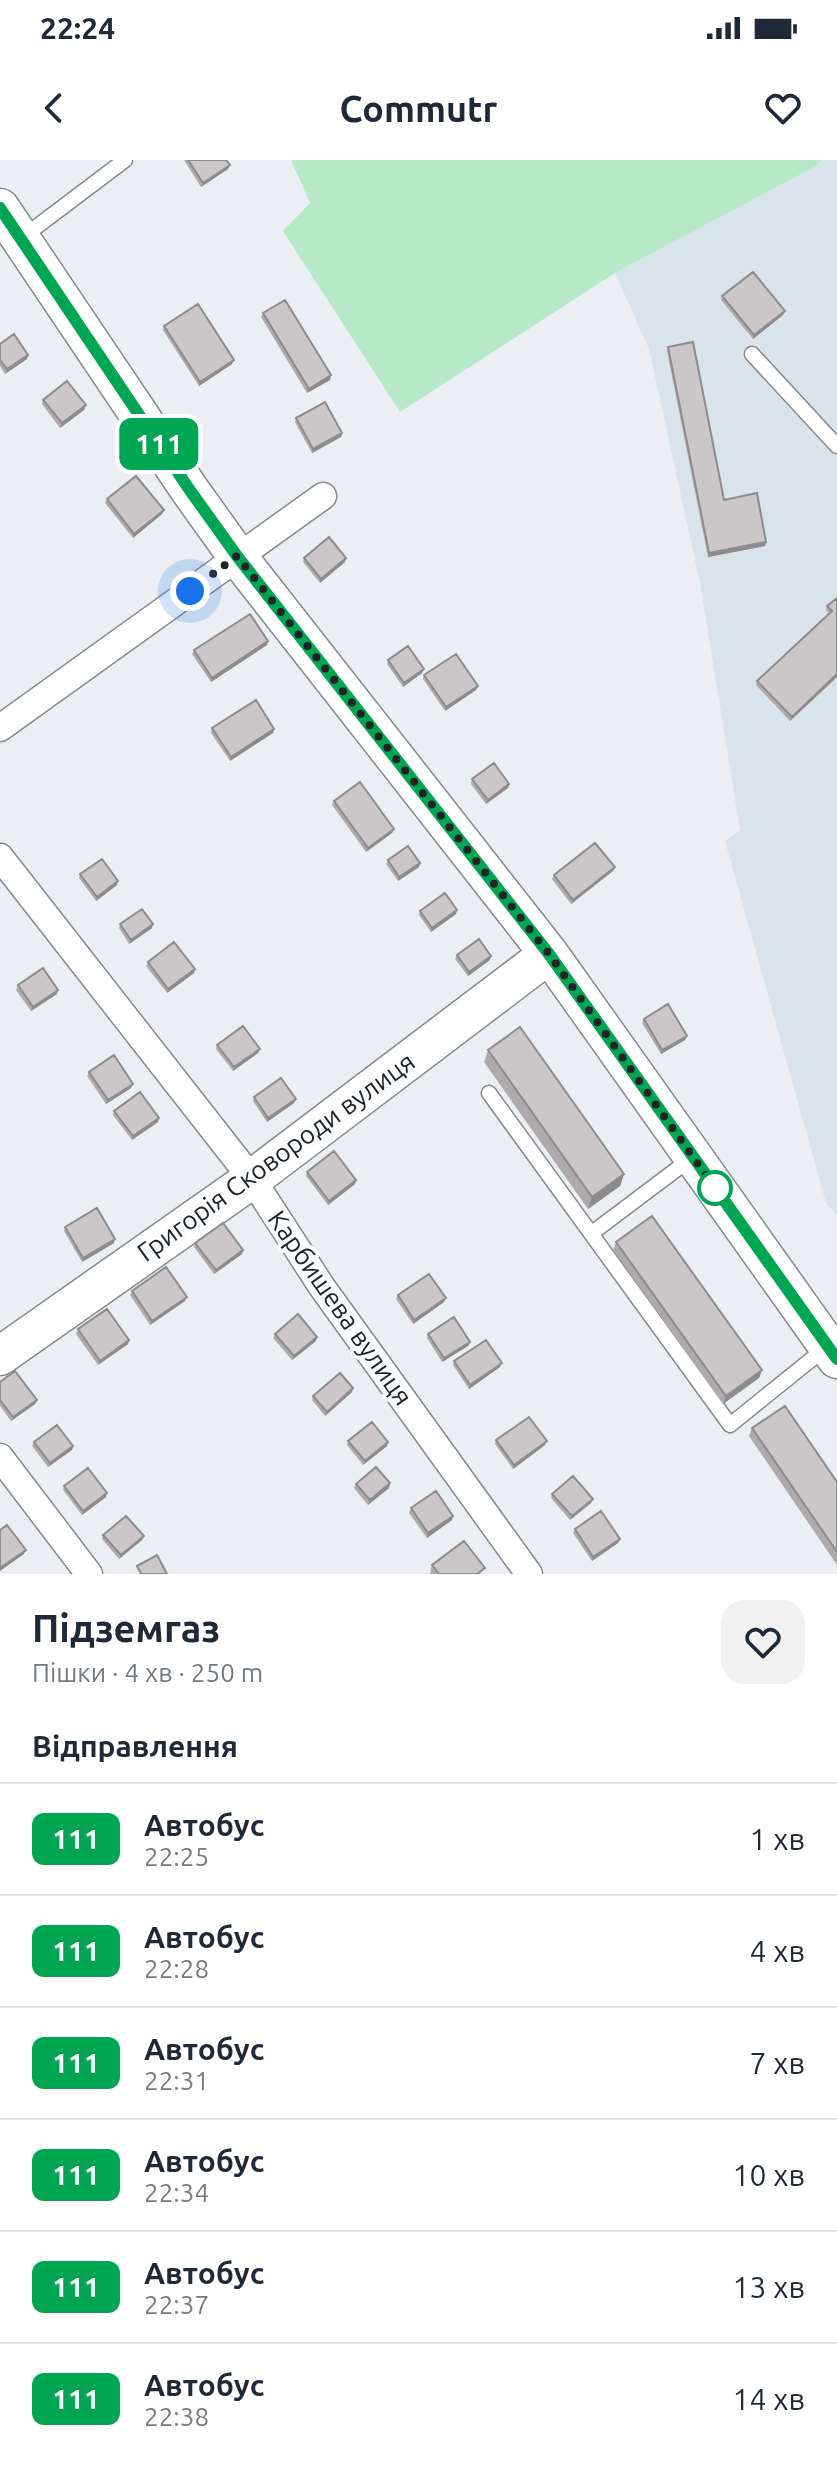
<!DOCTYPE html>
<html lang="uk">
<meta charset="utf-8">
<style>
:root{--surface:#fff;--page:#f2f2f3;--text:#1f2937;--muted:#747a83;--line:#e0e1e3}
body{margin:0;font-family:Ubuntu,sans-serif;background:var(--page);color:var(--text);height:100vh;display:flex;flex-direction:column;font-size:30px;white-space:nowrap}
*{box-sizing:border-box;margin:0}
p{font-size:26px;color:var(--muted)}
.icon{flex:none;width:44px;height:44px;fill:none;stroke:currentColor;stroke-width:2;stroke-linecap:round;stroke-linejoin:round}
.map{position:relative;height:1414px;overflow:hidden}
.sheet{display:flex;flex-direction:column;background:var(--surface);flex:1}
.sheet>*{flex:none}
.badge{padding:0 16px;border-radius:12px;font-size:28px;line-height:52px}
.you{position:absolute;width:40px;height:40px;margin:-20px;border:6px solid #fff;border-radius:50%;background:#1a73e8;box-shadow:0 0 0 12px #1a73e833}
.map>.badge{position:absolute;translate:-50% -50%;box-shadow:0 0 0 4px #fff}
h2{padding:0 32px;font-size:30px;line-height:72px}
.round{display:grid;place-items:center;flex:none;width:84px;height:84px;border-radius:24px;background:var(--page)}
.head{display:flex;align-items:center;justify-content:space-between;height:136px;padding:0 32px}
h1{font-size:38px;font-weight:700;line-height:60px}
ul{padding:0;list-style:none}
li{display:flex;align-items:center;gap:24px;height:112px;padding:0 32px;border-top:2px solid var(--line)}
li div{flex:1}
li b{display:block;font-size:30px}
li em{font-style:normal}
li .badge{min-width:88px;font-weight:700;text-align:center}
.status{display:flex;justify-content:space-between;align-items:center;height:56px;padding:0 40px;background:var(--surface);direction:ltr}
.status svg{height:22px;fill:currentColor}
header{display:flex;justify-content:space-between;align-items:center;height:104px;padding:0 32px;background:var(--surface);font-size:36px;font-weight:700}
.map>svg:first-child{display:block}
.built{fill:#d8e3eb}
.green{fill:#b7e9c8}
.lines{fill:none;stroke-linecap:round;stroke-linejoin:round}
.lane-casing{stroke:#868a8c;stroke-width:17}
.street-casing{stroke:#868a8c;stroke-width:29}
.secondary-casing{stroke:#868a8c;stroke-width:41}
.lane{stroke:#fff;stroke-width:14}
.street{stroke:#fff;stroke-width:26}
.secondary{stroke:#fff;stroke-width:38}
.wall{fill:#afabad}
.shaded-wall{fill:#8e8b8d}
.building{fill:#cbc7c9;stroke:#8e8b8d;stroke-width:2}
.line-casing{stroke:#fff;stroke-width:18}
.line{stroke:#00a651;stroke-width:12}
.walk{stroke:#212324;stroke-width:8;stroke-dasharray:0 14.4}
.stop-dot{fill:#fff;stroke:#00a651;stroke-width:4}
.labels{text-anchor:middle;stroke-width:8;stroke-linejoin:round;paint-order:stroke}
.street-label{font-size:26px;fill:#212324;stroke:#fafcfe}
</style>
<div class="status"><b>22:24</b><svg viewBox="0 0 49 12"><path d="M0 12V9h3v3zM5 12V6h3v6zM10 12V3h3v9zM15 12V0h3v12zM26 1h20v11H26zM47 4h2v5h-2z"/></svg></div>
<header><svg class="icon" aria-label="back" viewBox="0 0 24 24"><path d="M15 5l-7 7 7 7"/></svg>Commutr<svg class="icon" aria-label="heart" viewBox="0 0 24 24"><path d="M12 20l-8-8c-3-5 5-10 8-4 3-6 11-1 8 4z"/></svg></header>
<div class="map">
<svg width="837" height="1414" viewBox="0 0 837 1414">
<rect width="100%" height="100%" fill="#ebeff3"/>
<path class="built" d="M822,0H837V1055L826,1043L725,681L740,670L700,423L649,189L615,113L816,6Z"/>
<path class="green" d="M291,0H822L816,6L615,113L400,252L283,71L310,43Z"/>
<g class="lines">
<g class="lane-casing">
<path id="lane" d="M23,77L125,0
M752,194L837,286
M489,933L730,1265L828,1186
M592,1073L693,997"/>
</g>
<g class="street-casing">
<path id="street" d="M0,568L323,336
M0,697L252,1019L322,1127L529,1414
M0,1297L89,1414"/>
</g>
<g class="secondary-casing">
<path id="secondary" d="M0,48L189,329L237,396L549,794L837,1199
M0,1196L252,1019L549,794"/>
</g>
<use href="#lane" class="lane"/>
<use href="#street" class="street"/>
<use href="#secondary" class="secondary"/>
</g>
<path class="wall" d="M184,0H226L228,9L201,27Z
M722,136L783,155L753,179L721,140Z
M263,153L331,215L330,220L307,233L261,157Z
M164,166L232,204L199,226L163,170Z
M0,184L28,195L27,199L5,214L0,206Z
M668,187L724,340L766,382L765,386L708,397L667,191Z
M43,240L86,245L84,250L60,268L42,244Z
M296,258L342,273L341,277L312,293L295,262Z
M107,339L162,354L133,378L105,343Z
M304,398L345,402L320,423L303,402Z
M837,438V517L790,561L756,525L757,521L829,453L826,450L827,446Z
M268,481L267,485L211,522L192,494L194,490Z
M388,500L424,509L422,513L403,527L387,504Z
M424,515L478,526L476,530L445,551L423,519Z
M212,568L274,569L273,573L230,601L211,573Z
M472,619L509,624L508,628L486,644L471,624Z
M334,641L394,669L392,673L366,692L332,645Z
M388,700L420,703L419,707L398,721L386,704Z
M613,711L571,744L552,719L554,715Z
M80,714L117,725L96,741L79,718Z
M420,751L456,754L431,772L419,755Z
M120,764L152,768L129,784L119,768Z
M457,795L490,800L468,816L455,799Z
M148,802L195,809L194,813L167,833L146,806Z
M18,825L57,834L31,851L16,830Z
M644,859L687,876L685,880L661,894L642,863Z
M217,885L258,893L233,911L216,889Z
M488,890L624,1014L620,1026L588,1049L484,902Z
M89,912L131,928L106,944L87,916Z
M254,937L296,939L294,943L267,962L253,941Z
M114,951L158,962L132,980L113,955Z
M307,1012L356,1020L355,1024L328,1045L306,1016Z
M65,1067L114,1083L82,1102L64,1071Z
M616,1082L762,1210L759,1218L723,1244L613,1090Z
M195,1083L243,1090L242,1094L214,1114L194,1087Z
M132,1131L187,1137L185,1141L150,1165L130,1135Z
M398,1135L444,1142L413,1164L396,1139Z
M78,1169L129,1180L128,1184L98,1205L76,1174Z
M275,1174L316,1181L292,1200L273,1178Z
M428,1174L470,1182L468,1186L442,1202L427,1178Z
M454,1201L500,1207L469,1229L453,1205Z
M0,1222L37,1240L35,1244L11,1261L0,1246Z
M353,1228L352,1232L325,1256L312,1240L313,1236Z
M752,1268L837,1322V1405L749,1276Z
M496,1280L545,1285L513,1309L495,1284Z
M348,1281L387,1286L363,1305L347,1285Z
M34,1282L73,1286L72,1290L48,1307L32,1286Z
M390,1323L389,1328L368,1345L354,1328L356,1324Z
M64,1326L107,1333L106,1337L82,1355L63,1330Z
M552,1334L591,1343L570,1360L551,1338Z
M411,1348L452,1360L427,1378L409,1353Z
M575,1369L620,1379L618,1383L592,1401L573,1373Z
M103,1375L144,1376L142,1380L119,1399L102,1379Z
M432,1405L483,1414H430Z"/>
<path class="shaded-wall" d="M230,5L228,9L201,27L203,23Z
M785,151L783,155L753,179L754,175Z
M28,195L27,199L5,214L7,209Z
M234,200L232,204L199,226L200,222Z
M331,215L330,220L307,233L309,229Z
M86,245L84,250L60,268L62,263Z
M342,273L341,277L312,293L313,289Z
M164,350L162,354L133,378L134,374Z
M766,382L765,386L708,397L709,393Z
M346,398L345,402L320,423L321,419Z
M268,481L267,485L211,522L212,518Z
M424,509L422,513L403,527L404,523Z
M837,514V517L790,561L792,557Z
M478,526L476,530L445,551L446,547Z
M274,569L273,573L230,601L231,597Z
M509,624L508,628L486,644L488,640Z
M394,669L392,673L366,692L368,688Z
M420,703L419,707L398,721L399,717Z
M615,707L613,711L571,744L573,740Z
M118,721L117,725L96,741L97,737Z
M457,750L456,754L431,772L432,768Z
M153,764L152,768L129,784L131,780Z
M491,796L490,800L468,816L469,812Z
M195,809L194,813L167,833L168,829Z
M58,830L57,834L31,851L33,847Z
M687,876L685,880L661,894L662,890Z
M260,889L258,893L233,911L234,907Z
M133,924L131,928L106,944L108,940Z
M296,939L294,943L267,962L268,958Z
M159,958L158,962L132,980L133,976Z
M624,1014L620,1026L588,1049L592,1037Z
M356,1020L355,1024L328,1045L329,1041Z
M115,1079L114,1083L82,1102L83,1098Z
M243,1090L242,1094L214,1114L216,1110Z
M187,1137L185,1141L150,1165L152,1161Z
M446,1138L444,1142L413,1164L414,1160Z
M317,1177L316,1181L292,1200L294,1196Z
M129,1180L128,1184L98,1205L100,1201Z
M470,1182L468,1186L442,1202L444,1198Z
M502,1203L500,1207L469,1229L470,1225Z
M762,1210L759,1218L723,1244L726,1236Z
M353,1228L352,1232L325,1256L327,1252Z
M37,1240L35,1244L11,1261L13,1257Z
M547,1281L545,1285L513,1309L514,1305Z
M388,1282L387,1286L363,1305L365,1301Z
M73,1286L72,1290L48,1307L50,1303Z
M390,1323L389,1328L368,1345L370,1340Z
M107,1333L106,1337L82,1355L83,1351Z
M593,1339L591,1343L570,1360L572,1356Z
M453,1356L452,1360L427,1378L428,1373Z
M144,1376L142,1380L119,1399L121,1395Z
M620,1379L618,1383L592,1401L593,1397Z
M26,1390L24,1394L0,1411V1408Z"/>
<path class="building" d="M188,0H226L230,5L203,23Z
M753,112L785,151L754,175L722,136Z
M285,140L331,215L309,229L263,153Z
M198,144L234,200L200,222L164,166Z
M14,174L28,195L7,209L0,200V184Z
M693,182L724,340L757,333L766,382L709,393L668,187Z
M67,221L86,245L62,263L43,240Z
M325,242L342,273L313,289L296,258Z
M136,316L164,350L134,374L107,339Z
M329,377L346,398L321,419L304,398Z
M837,438V514L792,557L757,521L832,451L827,446Z
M250,454L268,481L212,518L194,490Z
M408,486L424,509L404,523L388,500Z
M456,494L478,526L446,547L424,515Z
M256,540L274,569L231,597L212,568Z
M494,603L509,624L488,640L472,619Z
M360,622L394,669L368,688L334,641Z
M595,683L615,707L573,740L554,715Z
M408,686L420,703L399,717L388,700Z
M102,699L118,721L97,737L80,714Z
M445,733L457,750L432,768L420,751Z
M142,749L153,764L131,780L120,764Z
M479,779L491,796L469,812L457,795Z
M174,782L195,809L168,829L148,802Z
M43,808L58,830L33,847L18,825Z
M668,844L687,876L662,890L644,859Z
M243,866L260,889L234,907L217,885Z
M520,867L624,1014L592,1037L488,890Z
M114,895L133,924L108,940L89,912Z
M281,918L296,939L268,958L254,937Z
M140,932L159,958L133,976L114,951Z
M334,991L356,1020L329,1041L307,1012Z
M97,1048L115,1079L83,1098L65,1067Z
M652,1056L762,1210L726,1236L616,1082Z
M223,1063L243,1090L216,1110L195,1083Z
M166,1107L187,1137L152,1161L132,1131Z
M429,1114L446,1138L414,1160L398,1135Z
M107,1149L129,1180L100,1201L78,1169Z
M298,1154L317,1177L294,1196L275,1174Z
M454,1157L470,1182L444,1198L428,1174Z
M486,1180L502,1203L470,1225L454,1201Z
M15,1211L37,1240L13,1257L0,1240V1222Z
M340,1213L353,1228L327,1252L313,1236Z
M785,1246L837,1322V1392L752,1268Z
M529,1257L547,1281L514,1305L496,1280Z
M372,1262L388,1282L365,1301L348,1281Z
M57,1265L73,1286L50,1303L34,1282Z
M376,1307L390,1323L370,1340L356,1324Z
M88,1308L107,1333L83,1351L64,1326Z
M573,1316L593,1339L572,1356L552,1334Z
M436,1331L453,1356L428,1373L411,1348Z
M601,1351L620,1379L593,1397L575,1369Z
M126,1356L144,1376L121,1395L103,1375Z
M7,1365L26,1390L0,1408V1370Z
M464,1381L485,1408L477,1414H439L432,1405Z
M157,1395L167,1414H141L137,1406Z"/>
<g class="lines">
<g class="line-casing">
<path id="line" d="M0,48L189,329L237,396L549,794L837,1199"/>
</g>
<use href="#line" class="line"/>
<path class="walk" d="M190,431L237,396L549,794L715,1028"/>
</g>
<circle class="stop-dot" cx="715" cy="1028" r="16"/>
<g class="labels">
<g class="street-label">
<text transform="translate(276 997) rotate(-36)" y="9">Григорія Сковороди вулиця</text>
<text transform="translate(340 1148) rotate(55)" y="9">Карбишева вулиця</text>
</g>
</g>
</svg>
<div class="you" style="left:190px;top:431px"></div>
<b class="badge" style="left:159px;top:284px;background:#00a651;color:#fff">111</b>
</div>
<section class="sheet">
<div class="head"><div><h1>Підземгаз</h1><p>Пішки · 4 хв · 250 m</p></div><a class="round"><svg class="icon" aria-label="heart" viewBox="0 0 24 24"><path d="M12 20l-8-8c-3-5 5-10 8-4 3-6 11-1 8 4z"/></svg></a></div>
<h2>Відправлення</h2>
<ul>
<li><span class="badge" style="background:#00a651;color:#fff">111</span><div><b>Автобус</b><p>22:25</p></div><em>1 хв</em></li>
<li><span class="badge" style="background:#00a651;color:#fff">111</span><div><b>Автобус</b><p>22:28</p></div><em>4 хв</em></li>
<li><span class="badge" style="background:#00a651;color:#fff">111</span><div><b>Автобус</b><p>22:31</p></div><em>7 хв</em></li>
<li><span class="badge" style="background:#00a651;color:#fff">111</span><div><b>Автобус</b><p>22:34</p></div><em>10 хв</em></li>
<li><span class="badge" style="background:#00a651;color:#fff">111</span><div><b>Автобус</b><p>22:37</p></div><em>13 хв</em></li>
<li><span class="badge" style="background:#00a651;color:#fff">111</span><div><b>Автобус</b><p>22:38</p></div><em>14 хв</em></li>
</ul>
</section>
